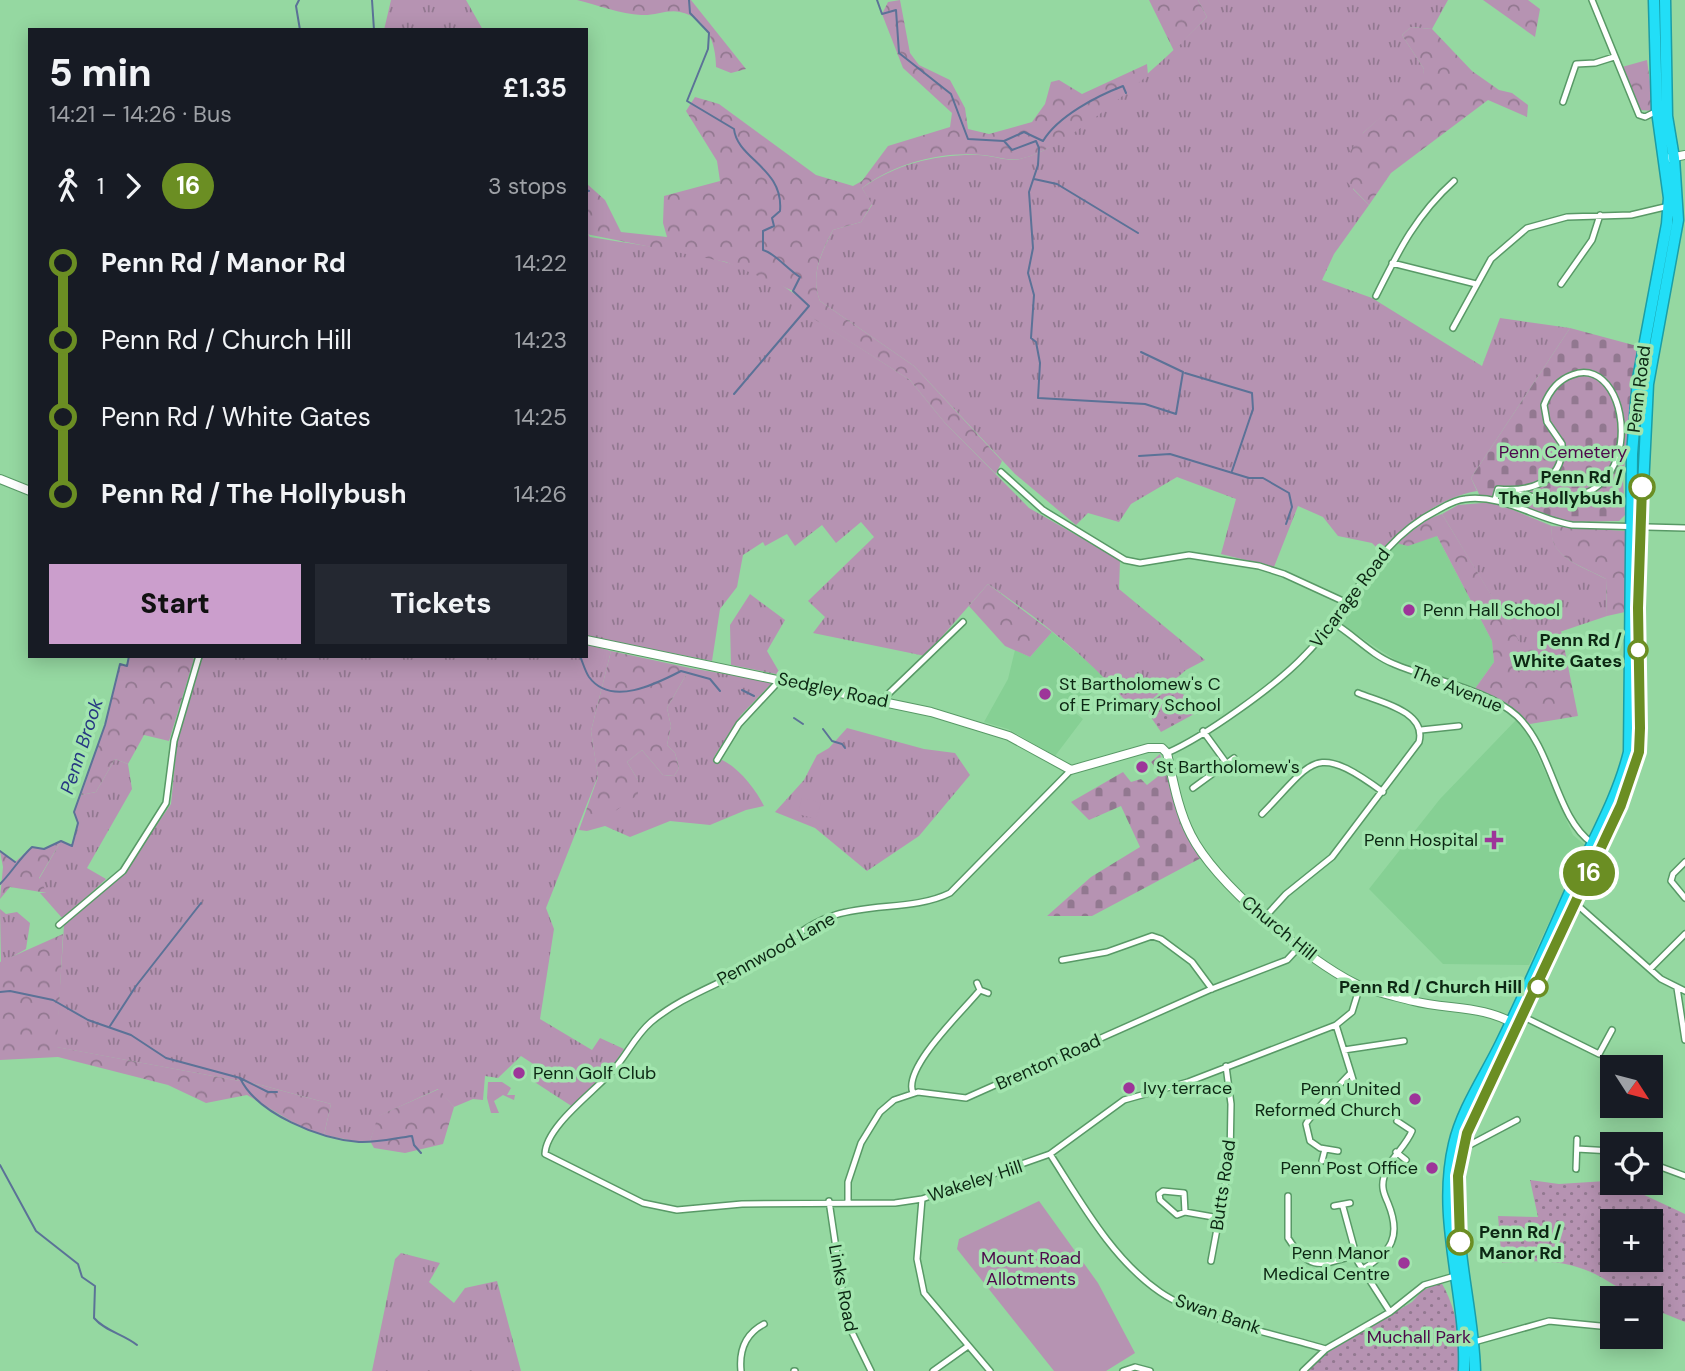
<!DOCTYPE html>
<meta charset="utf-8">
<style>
:root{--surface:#171b24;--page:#242831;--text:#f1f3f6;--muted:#9ea1a6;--accent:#cb9ecc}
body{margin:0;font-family:"DM Sans",sans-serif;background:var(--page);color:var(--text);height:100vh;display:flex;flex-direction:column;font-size:26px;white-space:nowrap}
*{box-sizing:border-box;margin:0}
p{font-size:23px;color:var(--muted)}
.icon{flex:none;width:38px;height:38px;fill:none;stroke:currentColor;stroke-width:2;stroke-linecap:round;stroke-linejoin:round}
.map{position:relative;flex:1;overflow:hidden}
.side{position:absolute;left:28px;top:28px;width:560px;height:630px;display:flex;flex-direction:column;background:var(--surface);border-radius:0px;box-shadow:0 4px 18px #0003}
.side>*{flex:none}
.badge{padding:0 14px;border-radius:23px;font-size:24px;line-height:46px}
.needle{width:46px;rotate:126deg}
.tools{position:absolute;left:1600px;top:1055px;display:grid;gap:14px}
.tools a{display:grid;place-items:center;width:63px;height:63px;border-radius:0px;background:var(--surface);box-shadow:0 4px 18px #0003;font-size:35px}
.map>.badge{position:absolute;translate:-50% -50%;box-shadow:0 0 0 4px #fff}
.legs{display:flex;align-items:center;gap:10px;height:77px;padding:0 21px;font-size:23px}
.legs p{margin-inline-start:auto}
.headline{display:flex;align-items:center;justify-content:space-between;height:119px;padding:0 21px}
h1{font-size:38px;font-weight:800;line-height:52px}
.primary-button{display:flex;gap:14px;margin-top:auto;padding:14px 21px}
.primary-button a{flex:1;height:80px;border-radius:0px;background:var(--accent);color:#111;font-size:28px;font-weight:800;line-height:80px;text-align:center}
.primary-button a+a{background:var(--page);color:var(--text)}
ul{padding:0 21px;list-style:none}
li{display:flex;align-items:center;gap:24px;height:77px;font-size:26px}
li i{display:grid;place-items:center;width:10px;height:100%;margin:0 9px;background:currentColor}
li i::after{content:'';width:18px;height:18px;margin:-9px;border:5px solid;border-radius:50%;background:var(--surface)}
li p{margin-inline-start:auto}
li:first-child i{background:linear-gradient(#0000 50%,currentColor 0)}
li:last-child i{background:linear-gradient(currentColor 50%,#0000 0)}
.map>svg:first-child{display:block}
.built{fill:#86d094}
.grass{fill:url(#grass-tufts)}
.forest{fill:url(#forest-crowns)}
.cemetery{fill:url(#cemetery-stones)}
.park{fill:url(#park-dots);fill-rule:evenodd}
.garden{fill:#b693b2}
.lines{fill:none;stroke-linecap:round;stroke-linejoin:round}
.stream{stroke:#5b7297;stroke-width:2}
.street-casing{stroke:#589966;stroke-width:8}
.secondary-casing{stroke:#589966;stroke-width:10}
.highway-casing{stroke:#1a9ea7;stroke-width:13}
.street{stroke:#fff;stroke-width:5}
.secondary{stroke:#fff;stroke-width:8}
.highway{stroke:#22def7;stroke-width:10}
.line-1-casing{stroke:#fff;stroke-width:16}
.line-1{stroke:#6b8e23;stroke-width:10}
.stop-1-dot{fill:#fff;stroke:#6b8e23;stroke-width:3.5}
.poi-dot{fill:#9d3599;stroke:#a2e5ae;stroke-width:2.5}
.labels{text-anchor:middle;stroke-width:7;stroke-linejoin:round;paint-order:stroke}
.street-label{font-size:18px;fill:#0c2713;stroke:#a2e5ae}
.park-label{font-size:18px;fill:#4d084b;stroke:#a2e5ae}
.stop-label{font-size:18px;font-weight:bold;fill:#0c2713;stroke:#a2e5ae;text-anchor:end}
.poi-label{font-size:18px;fill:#0c2713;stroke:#a2e5ae;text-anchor:start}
.water-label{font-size:19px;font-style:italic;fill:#273882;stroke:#a2e5ae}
</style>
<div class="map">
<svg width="1685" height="1371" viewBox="0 0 1685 1371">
<defs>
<pattern id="grass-tufts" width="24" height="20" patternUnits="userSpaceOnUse" patternTransform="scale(1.75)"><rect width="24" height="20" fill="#b693b2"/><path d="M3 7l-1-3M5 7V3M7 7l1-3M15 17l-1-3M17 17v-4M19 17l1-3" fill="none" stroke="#927890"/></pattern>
<pattern id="forest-crowns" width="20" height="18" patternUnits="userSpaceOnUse" patternTransform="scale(1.75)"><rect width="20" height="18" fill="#b693b2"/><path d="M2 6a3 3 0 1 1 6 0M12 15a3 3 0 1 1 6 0" fill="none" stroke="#927890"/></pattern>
<pattern id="cemetery-stones" width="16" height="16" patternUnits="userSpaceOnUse" patternTransform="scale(1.75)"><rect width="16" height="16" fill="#b693b2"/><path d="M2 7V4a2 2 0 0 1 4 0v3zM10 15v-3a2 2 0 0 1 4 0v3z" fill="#927890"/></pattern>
<pattern id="park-dots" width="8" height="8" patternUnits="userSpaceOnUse" patternTransform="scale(1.75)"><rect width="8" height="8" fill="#b693b2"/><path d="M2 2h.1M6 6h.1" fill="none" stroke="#927890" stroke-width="1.8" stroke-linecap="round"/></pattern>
</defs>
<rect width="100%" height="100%" fill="#95d8a1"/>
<path class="built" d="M1428,519L1492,641L1494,662L1474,690L1400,663L1336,621L1386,551L1404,534Z
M1052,632L1108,679L1072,710L1083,719L1055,756L1008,729L984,722L1008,679L1015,650L1030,657Z
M1516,720L1530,738L1573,835L1585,845L1529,965L1443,964L1369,889L1440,799Z"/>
<path class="grass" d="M391,0H466L483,30H384Z
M1198,0H1448L1432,29L1411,27L1402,35L1424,69L1423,80L1363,133L1353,189L1369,205L1334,254L1322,280L1372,298L1482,366L1500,318L1570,328L1471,478L1477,491C1438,498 1407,524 1380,551L1372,543L1338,536L1323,517L1298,506L1274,567L1221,554L1236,499L1177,477L1131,504L1119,522L1088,513L1076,525L1015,474L914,366L820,301C810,275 821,254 833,230L861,222L872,205L862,188C896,164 936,154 978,155C991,155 1007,162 1020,159C1046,153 1064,138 1085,122C1130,91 1168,57 1207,17Z
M586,231L590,237C659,249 756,255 809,306L804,312L910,380L945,423L1029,508L1120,560L1119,589L1205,660L1186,670L1136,713C1094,662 1042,621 988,584L925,656L813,633L825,617L808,601L874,537L861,522L836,543L822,525L795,546L787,534L765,546L763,542L743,555L737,587L720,609L712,661L586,636Z
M1494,502L1552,526C1548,558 1582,566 1606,579L1607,616L1521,645L1442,514L1458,505Z
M750,594L785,620L767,651L781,675L731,665L730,625Z
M586,644L611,651L591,731L598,776L546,908L554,929L540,1019L592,1050L600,1038L624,1049L614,1064L573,1107L533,1081L541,1069L521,1056L498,1078L485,1076L483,1100L473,1099L454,1107L438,1089L379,1116L370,1141L359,1142L324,1135L331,1104L261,1085L56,1047L64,925L123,874L171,804L177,743L202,656H586Z
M690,668L773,682L741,715L714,757C735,762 755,788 764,806L746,810L710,825L670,821L630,837L605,826L587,831L638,780L627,762L642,750L663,775L674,776L679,768L675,753L667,745L671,726L667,708Z
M847,728L924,749L955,753L970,775L919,836L867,871L815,828L775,812L804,780L817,755L829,748Z
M115,759L128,764L132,789L87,868L106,879L63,919L40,893H46L39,879L61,841L72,846L78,823L74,812L81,795L96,792Z
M0,909L6,914L17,912L30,923L26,949L1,963Z
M401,1253L440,1263L429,1282L454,1303L465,1288L497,1281L521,1371H372L395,1259Z"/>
<path class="forest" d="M577,0H691L746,69L731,73L716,67C716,43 707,18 680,12C668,9 654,16 641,15C621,14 597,5 577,0Z
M900,0L910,53L919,65L950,80L965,108L968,129L989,134L1032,122L1045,104L1051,82L1059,80L1082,94L1147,64L1148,75C1116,101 1059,151 1020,159C1008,161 994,156 983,155C941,151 895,163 862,188L872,204L861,222L833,230C821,253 810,275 820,301L914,366L1002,461L996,474L945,423L910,380L803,312L808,306L793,291L726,262L586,234V183L605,200L621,232L667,237L663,223L664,196L720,181L717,161L686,111L695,97L719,104L816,175L853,186L862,181L888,146L950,127L952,113L903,68L882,14L888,2Z
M1149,0H1198L1207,17L1174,51Z
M1483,0H1528L1540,9L1535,37Z
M1411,27L1432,29L1472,71L1499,90L1512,93L1528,105L1527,117L1488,100L1391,173L1369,205L1345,180L1347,156L1363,133L1422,79L1424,69L1402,35Z
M1647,60L1654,111L1640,110L1622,67Z
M1442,514L1521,644L1561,631L1578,716L1530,724L1501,701L1474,690L1494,662L1492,641L1437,536L1408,546L1396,543L1428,519Z
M1552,526L1625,531V612L1607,616L1606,579C1583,566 1547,558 1552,526Z
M988,584L1052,632L1030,657L1005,646L969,606Z
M611,651L690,668L667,708L671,726L667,745L675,753L679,768L674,776L663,775L642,750L627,762L638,780V795L587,831L579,830L598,777L591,731Z
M129,656H189L194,659L169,741L144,735L128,764L115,759L96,792L81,795L105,725L120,664L126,666Z
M61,841L39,878L47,893L10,887L0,899L3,867L0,851L15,862L32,847L44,849Z
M63,934L57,1047L261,1085L331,1104L324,1135L306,1130L247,1095L206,1103L168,1085L58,1057L0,1060V962Z
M439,1089L454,1107L443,1144L405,1153L374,1148L370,1141L378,1116Z"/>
<path class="cemetery" d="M1570,328L1637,346L1623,479L1625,515L1619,521L1568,522L1517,504L1480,496L1471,478Z
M1160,754L1181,824L1201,858L1092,916H1047L1091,877L1140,847L1121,806L1089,820L1071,802L1123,772L1131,782L1141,779L1147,785L1161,774L1151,762Z"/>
<path class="park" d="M1175,690L1188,697L1196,713L1161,732L1144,707L1162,694Z
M1530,1180L1559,1184L1606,1181L1613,1194L1640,1193L1685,1214V1322L1658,1311L1654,1313L1650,1309V1298C1630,1298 1613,1283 1595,1274C1565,1259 1534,1260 1502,1263L1498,1216L1538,1217ZM1612,1222H1650V1260H1612Z
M1441,1282C1456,1307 1463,1342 1458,1371H1306L1317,1359L1412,1302L1422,1291Z"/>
<path class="garden" d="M802,798L821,803L816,819L798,814Z
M488,1082H502L511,1088L507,1095H515L514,1100L503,1095L494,1101L499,1113H491L487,1098Z
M1039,1201L1098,1283L1135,1353L1106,1371H1054L957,1249L959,1239Z"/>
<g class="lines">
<path class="stream" d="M299,0L296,6L300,30
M372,0L374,30
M689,0L690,13L709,33L708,49L687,101L734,129C737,159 784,168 780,211L772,218L774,226L763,231V250C775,253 787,269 800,277L793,291L809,306L734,394
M877,0L882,14L896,10L899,53L951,94L968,139L1004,141L1024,132L1043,141C1058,116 1097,96 1123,86L1126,93
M1004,141L1012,150L1036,141L1039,148L1038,165L1029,192L1033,248L1028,273L1034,295L1031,338L1036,342L1040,363L1038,398L1145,404L1176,414L1183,372L1141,352
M1034,179L1057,184L1138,233
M586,190L589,191
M1185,373L1252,393L1253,409L1232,471
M1139,456L1170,454L1249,478H1263L1289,493L1292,507L1286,524
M580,656C583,663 585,671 589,677C611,707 656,684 681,671L710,679L720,691
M742,690L754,696
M794,718L803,724
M823,729L832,741L842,744L845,748
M0,851L15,862
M0,884C12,872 19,859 32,847L44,849L61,841L72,846L78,823L74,812L105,725L120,664L127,666L129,656
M0,992L10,991L53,1000L88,1020L131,1035L166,1058L240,1078C257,1114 320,1139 359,1142C376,1143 396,1138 412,1136L414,1145L421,1153
M110,1026L136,986L201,903
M240,1078L268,1092H277
M0,1165L36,1231L78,1264L82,1277L95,1286L94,1318C105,1331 123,1334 137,1345"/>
<g class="street-casing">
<path id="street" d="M1592,0L1639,115L1645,117L1657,111
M1563,102L1576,64L1595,63L1614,57
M1392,263L1476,284
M1561,284L1592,240L1600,215
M1376,296C1398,252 1416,215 1454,181
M1453,328L1491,259L1527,228L1567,217L1631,215L1669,206
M1001,472L1043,510L1125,560L1140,563L1189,555L1259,566L1284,574L1345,602
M1495,500L1498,489C1529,492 1564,483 1562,444L1547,422L1544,405C1549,392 1558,380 1572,375C1637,349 1657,543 1510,490
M1332,622C1353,634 1371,655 1394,664C1429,679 1489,690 1517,716C1553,750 1556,818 1592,843
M882,700L963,622
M1421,730L1459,726
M1203,731L1227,764
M1167,753C1204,737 1277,685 1305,655C1352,608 1374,542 1436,511C1445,506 1454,500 1465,499C1504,494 1535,519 1572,525L1685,528
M717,760L739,724L780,680
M1071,770L950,893C915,910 873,903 835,915C804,924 781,949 753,965C719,985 682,996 651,1022C635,1036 628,1053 615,1068C597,1090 546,1125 545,1154L643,1203L677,1210L742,1204L895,1203L922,1199L1050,1154L1124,1100L1188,1082L1336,1025L1352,1012L1360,986
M1193,788L1234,758
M1262,814C1314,761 1313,741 1383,792
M1685,862L1673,874L1671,881L1685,898
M1574,902L1661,979L1685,991
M1265,917L1286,894L1332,857L1419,742C1427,711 1379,702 1358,693
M59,925L123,871L166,803L174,741L199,656
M1062,960L1107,952L1152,936L1161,939L1192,962L1212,989
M1650,969L1685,934
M977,983L980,990L988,993
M1677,988L1685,1040
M1524,1017L1599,1054L1612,1030
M1336,1025L1351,1073
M1344,1050L1404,1041
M913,1093C902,1068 964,1010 980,990
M1464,1148L1517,1120
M1577,1149L1612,1151
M1338,1151L1320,1148L1310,1141L1306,1124C1307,1120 1348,1075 1351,1073L1354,1083
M1396,1152L1406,1160
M1050,1154C1081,1202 1112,1259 1160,1292C1199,1319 1278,1335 1326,1349
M1322,1161L1325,1149
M1650,1163L1685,1176
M1576,1169L1577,1139
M1288,1196V1238C1311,1274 1323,1264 1356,1255
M922,1199L917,1259L924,1293L990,1371
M829,1201L847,1322L871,1371
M848,1201V1182L861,1143L880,1112L894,1100L918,1092L966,1098L1209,990L1287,960L1300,946
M1334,1206L1350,1203
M1343,1207L1358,1262L1390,1312
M1185,1212L1184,1193L1163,1191L1159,1194L1160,1200L1177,1215L1185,1212L1219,1218
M1211,1261L1230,1159L1231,1104L1226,1066
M1363,1269C1391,1252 1402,1237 1388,1203C1384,1194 1381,1187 1384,1177C1389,1158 1405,1148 1412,1131L1397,1121
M1474,1342L1549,1321L1600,1326
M741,1371C739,1351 745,1334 764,1324
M794,1371H795
M933,1371L968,1346
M1123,1371L1135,1367L1150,1371
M1303,1371L1326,1349L1390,1312L1424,1285L1455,1276"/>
</g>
<g class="secondary-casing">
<path id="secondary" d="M1670,158L1685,155
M0,479L30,491
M586,640L931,712L1009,736L1071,770L1148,748H1162L1167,753C1173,780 1178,810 1191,835C1216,884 1307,960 1356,984C1373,992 1395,996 1413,1001C1448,1010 1484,1005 1516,1025"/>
</g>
<g class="highway-casing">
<path id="highway" d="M1464,1371C1467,1295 1436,1220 1454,1144C1462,1109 1485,1076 1501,1043C1529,986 1554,928 1580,869C1598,831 1619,793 1629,752L1632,454L1638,379L1667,224L1669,198L1657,111L1654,0
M1475,1371C1473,1291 1438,1200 1472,1122L1621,805L1639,752L1640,728L1639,571L1648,384L1678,220L1674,158L1667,116L1665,0"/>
</g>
<use href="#street" class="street"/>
<use href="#secondary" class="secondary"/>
<use href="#highway" class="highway"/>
</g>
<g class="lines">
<g class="line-1-casing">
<path id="line-1" d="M1460,1242L1458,1176L1467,1133L1621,805L1639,752L1640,728L1638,608L1642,487"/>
</g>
<use href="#line-1" class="line-1"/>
</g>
<g class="stop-1-dot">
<circle cx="1642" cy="487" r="12"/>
<circle cx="1638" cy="650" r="9"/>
<circle cx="1538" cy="987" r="9"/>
<circle cx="1460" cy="1242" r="12"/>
</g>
<g class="poi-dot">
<circle cx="1409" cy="610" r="7"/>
<circle cx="1045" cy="694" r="7"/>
<circle cx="1142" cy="767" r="7"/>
<path d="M1490.5 829.5h7v7h7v7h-7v7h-7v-7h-7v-7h7z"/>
<circle cx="519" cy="1073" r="7"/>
<circle cx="1129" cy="1088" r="7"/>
<circle cx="1415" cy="1099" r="7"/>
<circle cx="1432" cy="1168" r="7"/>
<circle cx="1404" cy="1263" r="7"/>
</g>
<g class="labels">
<g class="street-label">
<text transform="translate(1639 389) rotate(-83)" y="6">Penn Road</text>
<text transform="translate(1350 598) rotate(-53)" y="6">Vicarage Road</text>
<text transform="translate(1457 689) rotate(22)" y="6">The Avenue</text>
<text transform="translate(833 690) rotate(12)" y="6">Sedgley Road</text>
<text transform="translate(1279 928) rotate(39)" y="6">Church Hill</text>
<text transform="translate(776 949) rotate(-29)" y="6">Pennwood Lane</text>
<text transform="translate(1048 1062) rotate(-24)" y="6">Brenton Road</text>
<text transform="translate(975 1181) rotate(-18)" y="6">Wakeley Hill</text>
<text transform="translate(1223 1185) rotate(-82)" y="6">Butts Road</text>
<text transform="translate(843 1288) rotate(79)" y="6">Links Road</text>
<text transform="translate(1218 1314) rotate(19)" y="6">Swan Bank</text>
</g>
<g class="park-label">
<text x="1563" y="458">Penn Cemetery</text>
<text x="1031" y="1264">Mount Road<tspan x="1031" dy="21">Allotments</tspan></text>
<text x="1419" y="1343">Muchall Park</text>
</g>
<g class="stop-label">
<text x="1623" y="483">Penn Rd /<tspan x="1623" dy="21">The Hollybush</tspan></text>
<text x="1622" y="646">Penn Rd /<tspan x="1622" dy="21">White Gates</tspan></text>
<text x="1522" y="993">Penn Rd / Church Hill</text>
<text x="1479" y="1238" text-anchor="start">Penn Rd /<tspan x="1479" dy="21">Manor Rd</tspan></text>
</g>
<g class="poi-label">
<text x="1423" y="616">Penn Hall School</text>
<text x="1059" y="690">St Bartholomew's C<tspan x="1059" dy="21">of E Primary School</tspan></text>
<text x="1156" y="773">St Bartholomew's</text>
<text x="1478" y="846" text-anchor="end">Penn Hospital</text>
<text x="533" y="1079">Penn Golf Club</text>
<text x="1143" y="1094">Ivy terrace</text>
<text x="1401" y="1095" text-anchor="end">Penn United<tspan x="1401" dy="21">Reformed Church</tspan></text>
<text x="1418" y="1174" text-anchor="end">Penn Post Office</text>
<text x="1390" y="1259" text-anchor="end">Penn Manor<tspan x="1390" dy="21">Medical Centre</tspan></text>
</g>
<g class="water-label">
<text transform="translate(81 746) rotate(-72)" y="7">Penn Brook</text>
</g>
</g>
</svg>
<div class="tools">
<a><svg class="needle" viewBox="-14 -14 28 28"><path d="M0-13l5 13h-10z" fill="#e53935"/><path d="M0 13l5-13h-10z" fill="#9ea1a6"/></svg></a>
<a><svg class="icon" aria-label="locate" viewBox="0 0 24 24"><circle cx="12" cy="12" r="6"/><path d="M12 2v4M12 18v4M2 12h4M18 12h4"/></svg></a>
<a>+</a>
<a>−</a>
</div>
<b class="badge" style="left:1589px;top:873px;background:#6b8e23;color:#fff">16</b>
<section class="side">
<div class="headline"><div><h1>5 min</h1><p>14:21 – 14:26 · Bus</p></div><b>£1.35</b></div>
<div class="legs"><svg class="icon" aria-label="walk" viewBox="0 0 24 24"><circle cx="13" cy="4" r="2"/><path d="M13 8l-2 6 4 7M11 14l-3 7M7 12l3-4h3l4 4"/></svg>1<svg class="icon" aria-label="forward" viewBox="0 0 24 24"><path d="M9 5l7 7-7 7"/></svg><b class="badge" style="background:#6b8e23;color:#fff">16</b><p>3 stops</p></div>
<ul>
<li><i style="color:#6b8e23"></i><b>Penn Rd / Manor Rd</b><p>14:22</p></li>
<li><i style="color:#6b8e23"></i><span>Penn Rd / Church Hill</span><p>14:23</p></li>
<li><i style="color:#6b8e23"></i><span>Penn Rd / White Gates</span><p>14:25</p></li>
<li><i style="color:#6b8e23"></i><b>Penn Rd / The Hollybush</b><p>14:26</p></li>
</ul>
<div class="primary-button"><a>Start</a><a>Tickets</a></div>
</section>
</div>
